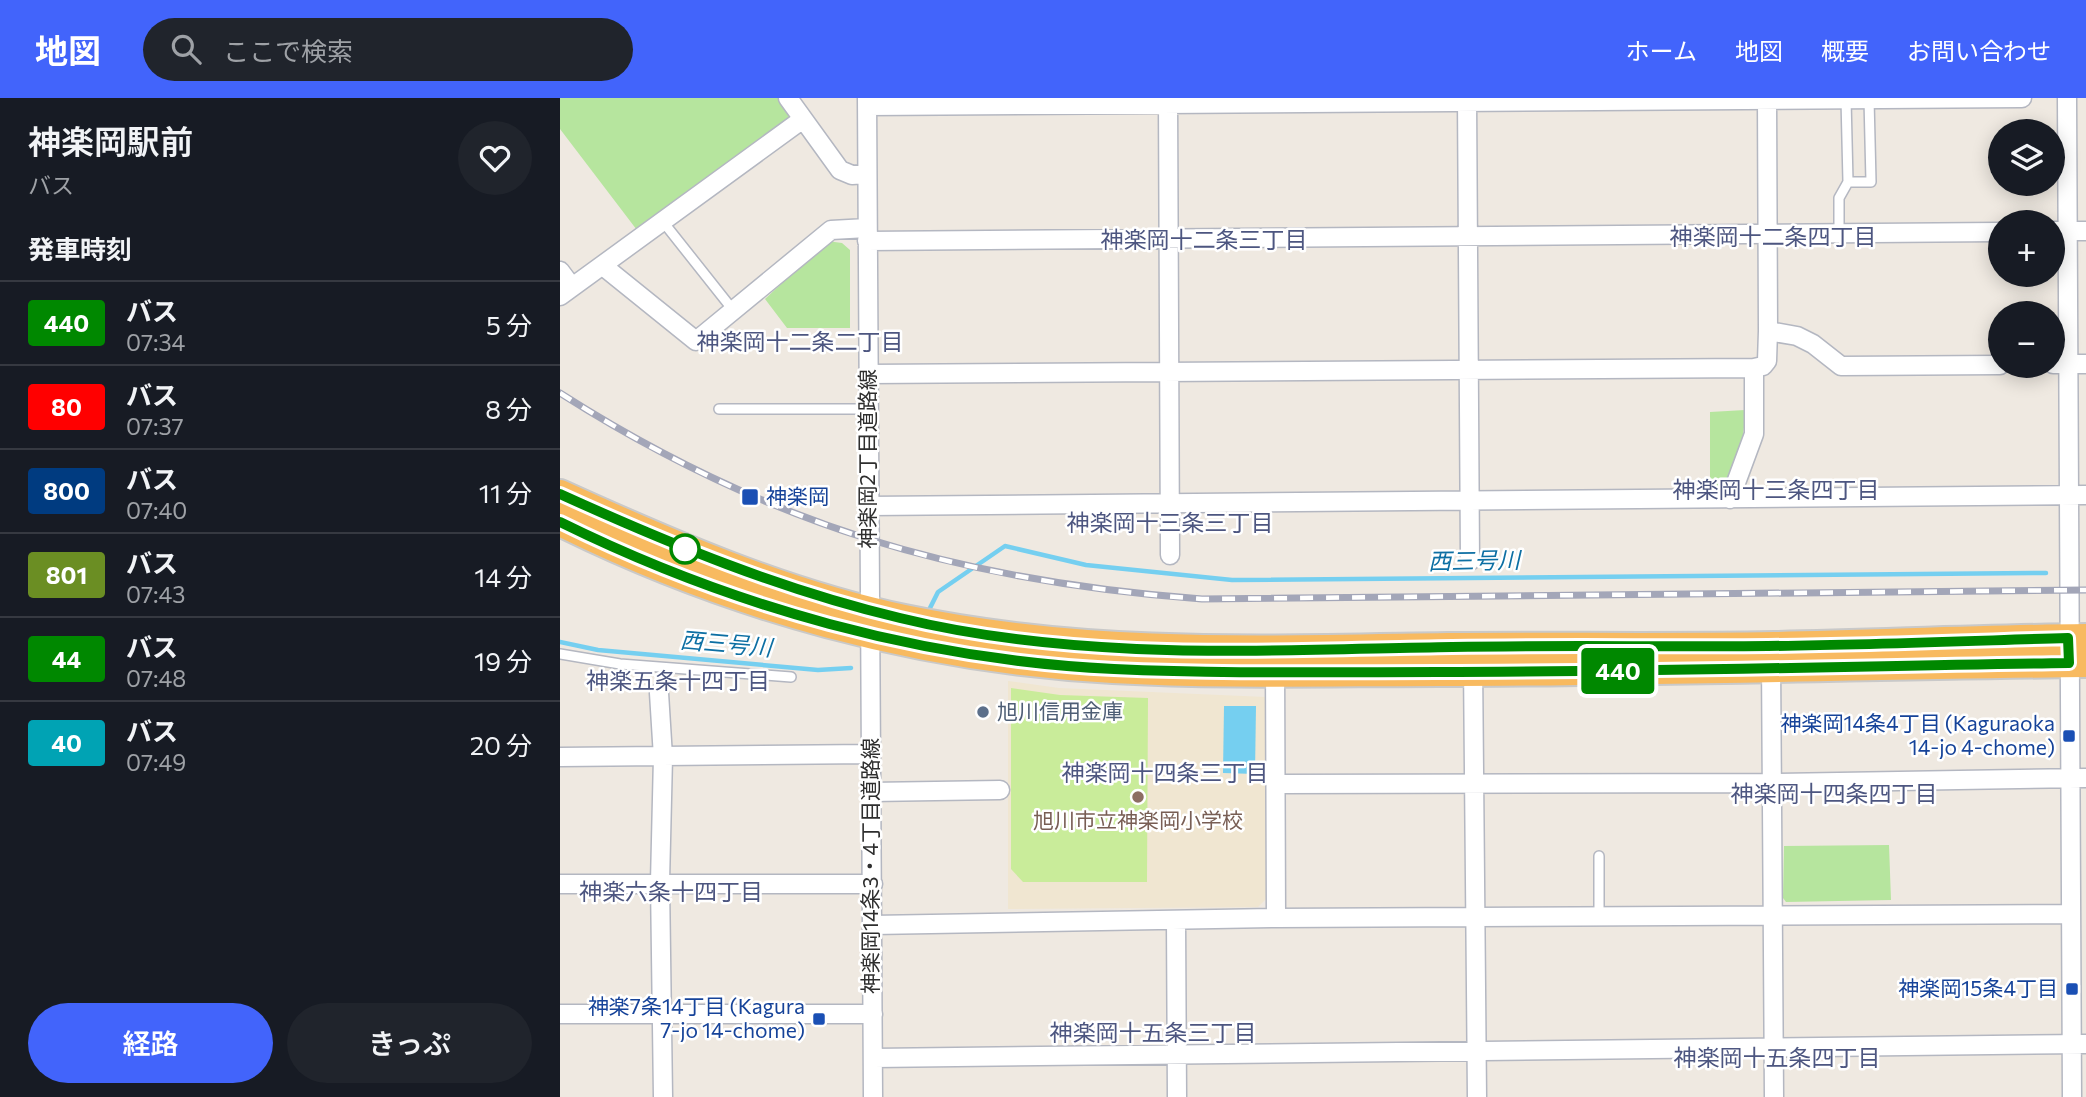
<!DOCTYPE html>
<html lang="ja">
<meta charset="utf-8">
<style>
:root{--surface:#171b24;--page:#20242c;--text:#f1f3f6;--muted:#9ea1a6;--line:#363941;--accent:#4264fb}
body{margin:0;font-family:Commissioner,"Noto Sans JP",sans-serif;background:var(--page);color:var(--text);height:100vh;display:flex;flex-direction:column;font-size:26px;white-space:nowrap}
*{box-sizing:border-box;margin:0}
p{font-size:23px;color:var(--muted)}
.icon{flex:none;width:38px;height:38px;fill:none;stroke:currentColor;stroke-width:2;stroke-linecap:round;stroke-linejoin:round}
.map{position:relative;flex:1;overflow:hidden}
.side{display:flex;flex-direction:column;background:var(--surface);width:560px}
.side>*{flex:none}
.badge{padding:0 14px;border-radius:5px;font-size:24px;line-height:46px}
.tools{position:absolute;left:1428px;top:21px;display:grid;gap:14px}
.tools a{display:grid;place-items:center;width:77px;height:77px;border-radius:50%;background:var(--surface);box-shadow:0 4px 18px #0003;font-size:35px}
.map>.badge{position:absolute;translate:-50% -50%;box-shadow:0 0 0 4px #fff}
h2{padding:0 28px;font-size:26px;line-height:63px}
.round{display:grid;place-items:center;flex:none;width:74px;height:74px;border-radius:37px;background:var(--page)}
.head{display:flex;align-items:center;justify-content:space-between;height:119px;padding:0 28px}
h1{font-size:33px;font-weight:600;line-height:52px}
.cta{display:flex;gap:14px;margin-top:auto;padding:14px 28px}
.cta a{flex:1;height:80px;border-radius:42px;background:var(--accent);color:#fff;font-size:28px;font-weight:600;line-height:80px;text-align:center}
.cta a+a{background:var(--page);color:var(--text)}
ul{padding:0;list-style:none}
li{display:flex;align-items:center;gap:21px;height:84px;padding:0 28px;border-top:2px solid var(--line)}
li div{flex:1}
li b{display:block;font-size:26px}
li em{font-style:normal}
li .badge{min-width:77px;font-weight:700;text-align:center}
header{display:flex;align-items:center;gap:42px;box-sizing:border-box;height:98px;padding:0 35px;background:var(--accent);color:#fff}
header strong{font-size:33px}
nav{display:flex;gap:38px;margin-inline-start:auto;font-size:24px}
.search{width:490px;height:63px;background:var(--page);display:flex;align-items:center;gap:18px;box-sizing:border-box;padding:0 24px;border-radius:38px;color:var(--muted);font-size:26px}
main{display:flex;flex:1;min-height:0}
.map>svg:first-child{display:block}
.education{fill:#f0e6d1}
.green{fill:#b6e59e}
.pitch{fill:#c9ec9a}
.water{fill:#75cff0}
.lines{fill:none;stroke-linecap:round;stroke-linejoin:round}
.stream{stroke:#75cff0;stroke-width:4.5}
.service-casing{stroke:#b4b7c1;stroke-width:12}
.minor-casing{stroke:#b4b7c1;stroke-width:21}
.trunk-casing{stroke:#c9c9c9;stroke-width:32}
.service{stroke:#fff;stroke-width:9}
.minor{stroke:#fff;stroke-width:18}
.trunk{stroke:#f8ba60;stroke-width:28}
.rail-casing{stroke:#a3a6b8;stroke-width:7}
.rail{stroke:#fff;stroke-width:4.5;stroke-dasharray:13;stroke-linecap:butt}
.line-casing{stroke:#fff;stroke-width:16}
.line{stroke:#080;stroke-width:10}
.transit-dot{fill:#1a4fb4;stroke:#fff;stroke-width:2.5}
.stop-dot{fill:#fff;stroke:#080;stroke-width:3.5}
.service-dot{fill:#5c6f8a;stroke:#fff;stroke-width:2.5}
.education-dot{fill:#8d6e63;stroke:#fff;stroke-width:2.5}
.labels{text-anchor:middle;stroke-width:5;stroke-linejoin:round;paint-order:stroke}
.street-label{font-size:21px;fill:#2e2e2e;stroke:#fff}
.transit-label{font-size:21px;fill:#164399;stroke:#fff;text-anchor:end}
.service-label{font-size:21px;fill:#4e5e75;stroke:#fff;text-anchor:start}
.education-label{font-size:21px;fill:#785e54;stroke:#fff}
.neighbourhood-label{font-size:23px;fill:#4d5680;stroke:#fff}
.water-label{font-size:23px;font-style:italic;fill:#0d6fa3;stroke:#fff}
</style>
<header>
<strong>地図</strong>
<div class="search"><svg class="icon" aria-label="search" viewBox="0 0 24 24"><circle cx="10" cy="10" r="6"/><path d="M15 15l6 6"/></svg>ここで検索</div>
<nav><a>ホーム</a><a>地図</a><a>概要</a><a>お問い合わせ</a></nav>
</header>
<main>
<section class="side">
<div class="head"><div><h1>神楽岡駅前</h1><p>バス</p></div><a class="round"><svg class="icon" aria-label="heart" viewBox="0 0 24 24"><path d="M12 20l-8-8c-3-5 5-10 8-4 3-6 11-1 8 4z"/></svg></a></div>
<h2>発車時刻</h2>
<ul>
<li><span class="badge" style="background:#080;color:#fff">440</span><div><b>バス</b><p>07:34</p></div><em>5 分</em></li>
<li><span class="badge" style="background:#f00;color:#fff">80</span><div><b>バス</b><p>07:37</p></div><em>8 分</em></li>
<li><span class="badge" style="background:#003b80;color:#fff">800</span><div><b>バス</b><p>07:40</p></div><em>11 分</em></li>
<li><span class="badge" style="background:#6b8e23;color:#fff">801</span><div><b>バス</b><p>07:43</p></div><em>14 分</em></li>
<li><span class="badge" style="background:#080;color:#fff">44</span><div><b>バス</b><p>07:48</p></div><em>19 分</em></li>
<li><span class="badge" style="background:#00a3b4;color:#fff">40</span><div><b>バス</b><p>07:49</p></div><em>20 分</em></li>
</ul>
<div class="cta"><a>経路</a><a>きっぷ</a></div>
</section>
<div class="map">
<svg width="1526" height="999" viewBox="0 0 1526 999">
<rect width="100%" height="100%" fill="#efe9e1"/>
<path class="education" d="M448,583L499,590L706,599L708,799L698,809L448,811Z"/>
<path class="green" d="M0,0H228L243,21L83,140L0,31Z
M267,143L282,145L290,152V230H227L205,201Z
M1185,312C1185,338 1178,377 1157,393L1150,388V314Z
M1329,747L1331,802L1226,804L1223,800L1224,748Z"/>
<path class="pitch" d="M451,590L500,597L588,600L587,784H463L451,771Z"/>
<path class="water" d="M664,608H696L695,676L663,675Z"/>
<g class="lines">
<path class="stream" d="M370,510L378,494L445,448L526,467L672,482L1486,475
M0,544L38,552L258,572L291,570"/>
<g class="service-casing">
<path id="service" d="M1286,1L1288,84H1311L1309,1
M104,125L173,212
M1279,136V100L1288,84
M159,311H308
M0,556L60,566L231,579
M1039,758V819"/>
</g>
<g class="minor-casing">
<path id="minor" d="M228,0L280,72L292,77L307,76
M307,0L313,999
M608,0L610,457
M907,0L910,463
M1207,0L1208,233
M1507,0L1512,999
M307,8L1462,0
M1493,133H1526
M307,143L1440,134
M43,168L136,243L271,132L307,130
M0,173L12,189
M0,198L243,21
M1493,266H1526
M308,276L1194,270
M1170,401L1194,336V270L1203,268L1207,263L1208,233L1237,238L1253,246L1281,268L1440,267
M308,408L1526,397
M1211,562L1214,999
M715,565L716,820
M913,565L917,999
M99,595L103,659L100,784L103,999
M0,659L311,656
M716,686L1213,685L1526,680
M311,694L440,692
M0,786H313
M616,822L617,999
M313,827L716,820L1511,816
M0,916H313
M314,960L1526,946"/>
</g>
<g class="trunk-casing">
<path id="trunk" d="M0,396C110,446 225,496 344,521C526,559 702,552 887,549C996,548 1105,550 1214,548C1318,546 1422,541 1526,540
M0,424C171,509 361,561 553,571C662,577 771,574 880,574C1095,574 1311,567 1526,565"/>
</g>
<use href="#service" class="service"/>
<use href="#minor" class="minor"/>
<use href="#trunk" class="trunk"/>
<g class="rail-casing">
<path id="rail" d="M0,295C207,427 399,483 642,501L1526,492"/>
</g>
<use href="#rail" class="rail"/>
</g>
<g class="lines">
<g class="line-casing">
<path id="line" d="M0,396C110,446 222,492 340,520C520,564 708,552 892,549C997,547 1103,549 1208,548C1308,547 1408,543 1508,540L1509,565C1298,568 1088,574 878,574C770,574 662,576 554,571C362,562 172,509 0,424"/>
</g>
<use href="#line" class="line"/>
</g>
<g class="transit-dot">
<rect x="181" y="390" width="18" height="18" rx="3.5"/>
<rect x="1502" y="631" width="14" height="14" rx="3.5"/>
<rect x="1505" y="884" width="14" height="14" rx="3.5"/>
<rect x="252" y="914" width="14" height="14" rx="3.5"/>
</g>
<circle class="stop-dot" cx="125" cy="451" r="14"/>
<circle class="service-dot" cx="423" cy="614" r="7"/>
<circle class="education-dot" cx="578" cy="699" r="7"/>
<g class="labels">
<g class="street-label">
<text transform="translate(308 361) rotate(-90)" y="7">神楽岡2丁目道路線</text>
<text transform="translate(311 768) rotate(-90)" y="7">神楽岡14条3・4丁目道路線</text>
</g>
<g class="transit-label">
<text x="206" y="406" text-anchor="start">神楽岡</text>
<text x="1495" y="633">神楽岡14条4丁目 (Kaguraoka<tspan x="1495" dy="24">14-jo 4-chome)</tspan></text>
<text x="1498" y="898">神楽岡15条4丁目</text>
<text x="245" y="916">神楽7条14丁目 (Kagura<tspan x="245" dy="24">7-jo 14-chome)</tspan></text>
</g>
<g class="service-label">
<text x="437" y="621">旭川信用金庫</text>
</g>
<g class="education-label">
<text x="578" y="730">旭川市立神楽岡小学校</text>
</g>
<g class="neighbourhood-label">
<text x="1213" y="147">神楽岡十二条四丁目</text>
<text x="644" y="150">神楽岡十二条三丁目</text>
<text x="240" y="252">神楽岡十二条二丁目</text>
<text x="1216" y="400">神楽岡十三条四丁目</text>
<text x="610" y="433">神楽岡十三条三丁目</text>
<text x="118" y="591">神楽五条十四丁目</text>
<text x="605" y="683">神楽岡十四条三丁目</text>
<text x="1274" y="704">神楽岡十四条四丁目</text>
<text x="111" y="802">神楽六条十四丁目</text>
<text x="593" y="943">神楽岡十五条三丁目</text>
<text x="1217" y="968">神楽岡十五条四丁目</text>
</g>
<g class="water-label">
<text transform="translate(914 463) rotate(-1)" y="8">西三号川</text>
<text transform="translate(166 546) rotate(5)" y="8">西三号川</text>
</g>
</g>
</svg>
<div class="tools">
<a><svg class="icon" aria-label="layers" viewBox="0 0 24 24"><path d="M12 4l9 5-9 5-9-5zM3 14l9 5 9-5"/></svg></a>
<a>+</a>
<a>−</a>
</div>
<b class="badge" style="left:1058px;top:573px;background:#080;color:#fff">440</b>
</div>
</main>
